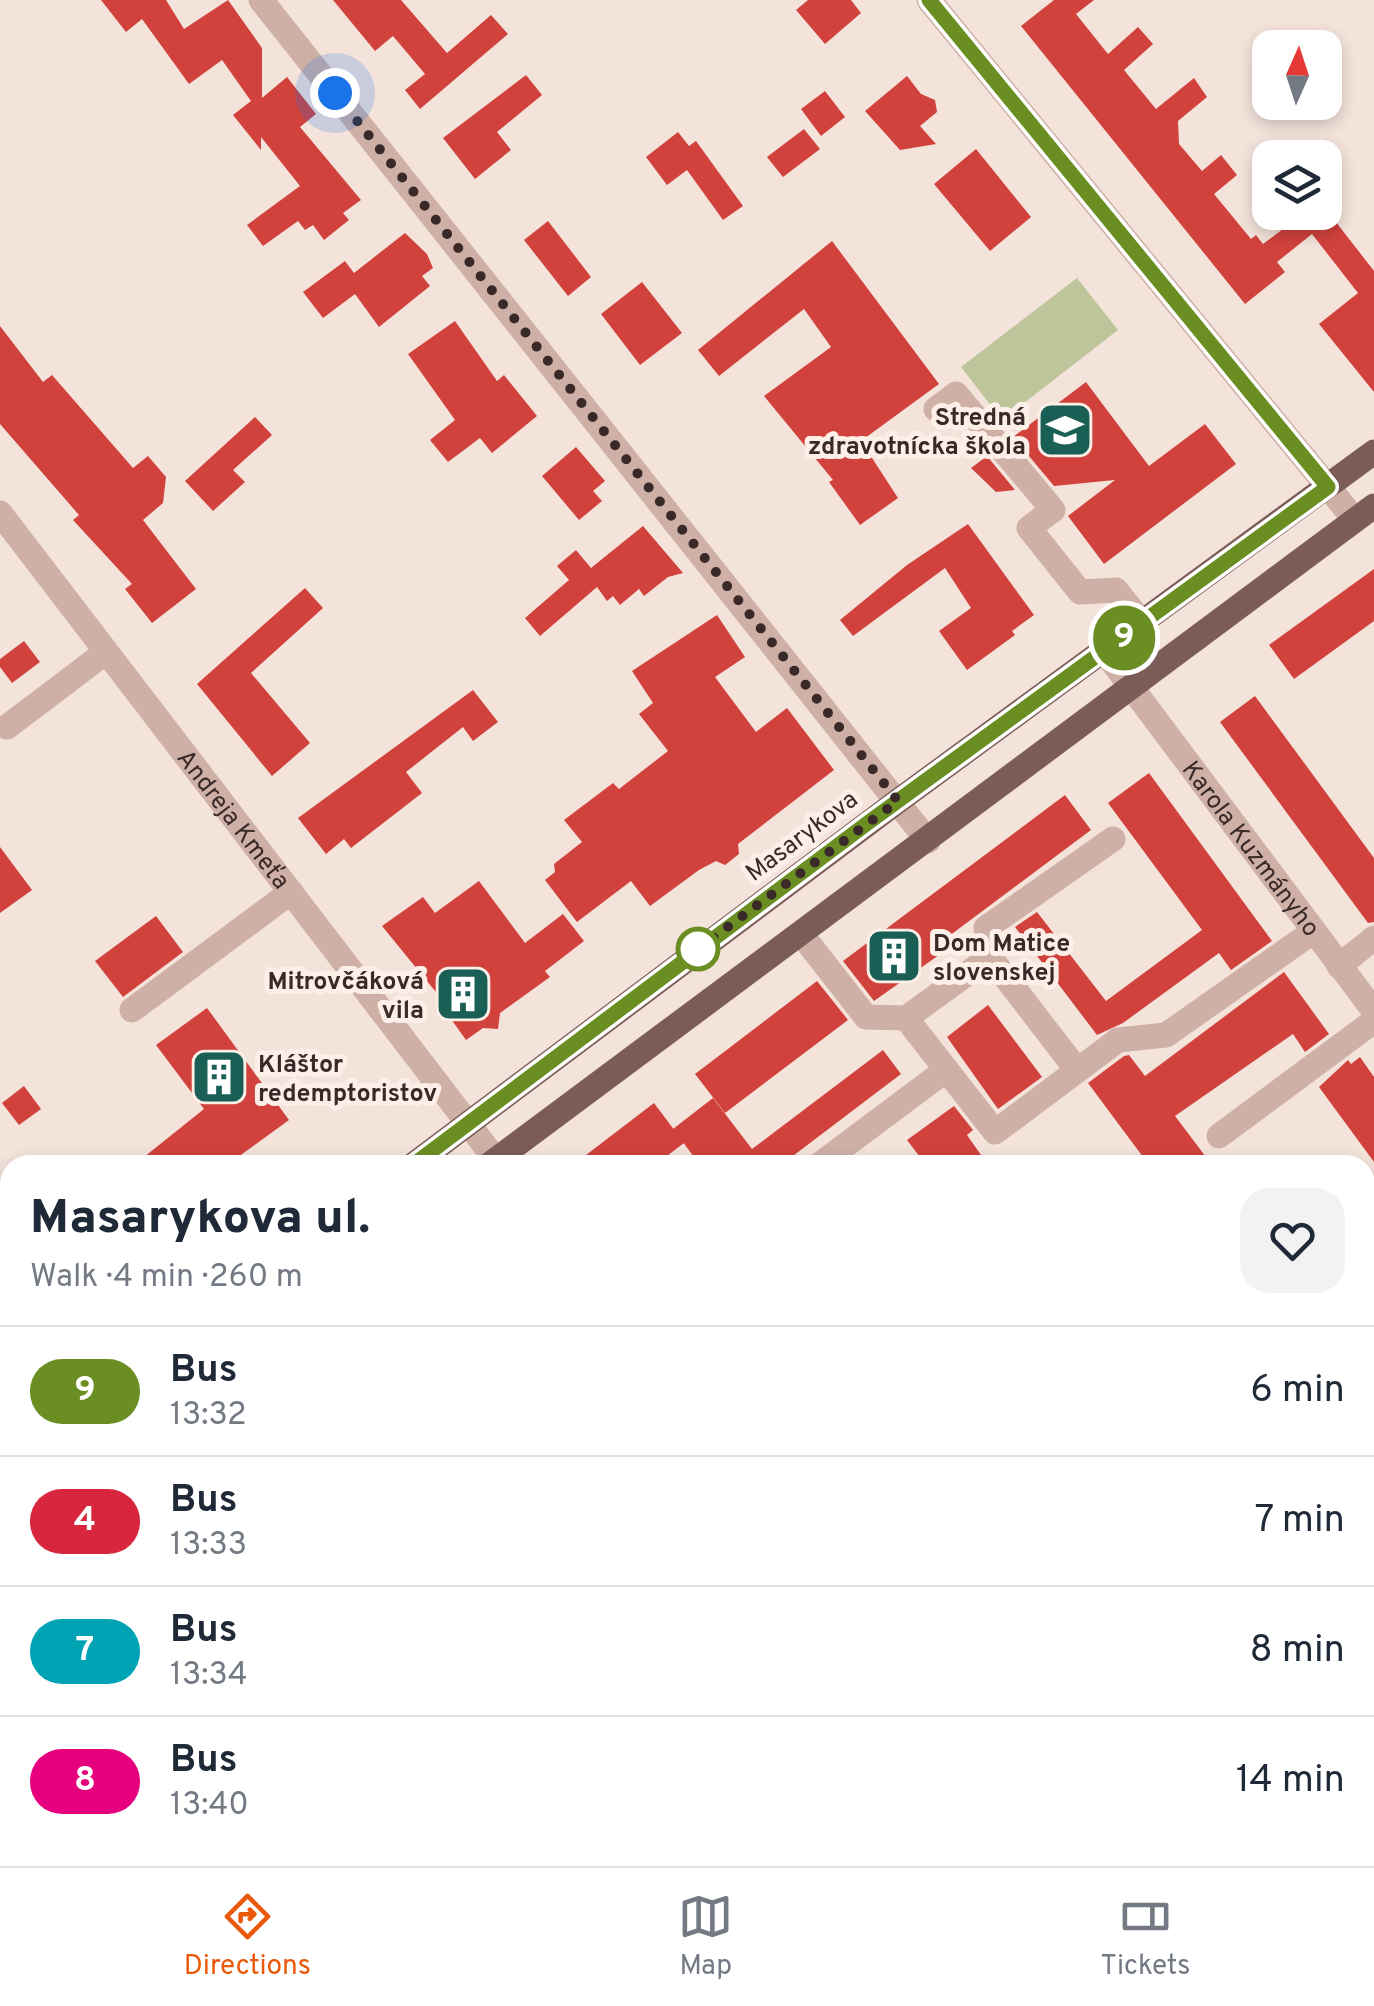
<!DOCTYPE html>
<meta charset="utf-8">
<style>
:root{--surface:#fff;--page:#f2f2f3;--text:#1f2937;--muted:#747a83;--line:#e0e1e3;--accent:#ea580c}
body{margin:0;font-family:Overpass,sans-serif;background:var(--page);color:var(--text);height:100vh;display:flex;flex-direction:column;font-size:38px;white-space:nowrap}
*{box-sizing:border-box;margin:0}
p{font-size:32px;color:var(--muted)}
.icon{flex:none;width:55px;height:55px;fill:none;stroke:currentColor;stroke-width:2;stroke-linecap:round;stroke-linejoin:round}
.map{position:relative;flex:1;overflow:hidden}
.side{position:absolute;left:0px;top:1155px;width:1375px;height:712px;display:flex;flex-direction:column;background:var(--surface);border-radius:30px 30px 0 0;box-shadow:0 5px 15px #0003}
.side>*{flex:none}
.badge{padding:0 20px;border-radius:32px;font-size:35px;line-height:65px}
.needle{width:65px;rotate:3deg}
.fabs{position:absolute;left:1252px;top:30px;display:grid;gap:20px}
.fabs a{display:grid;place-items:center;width:90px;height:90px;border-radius:20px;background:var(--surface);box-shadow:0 5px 15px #0003;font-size:50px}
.you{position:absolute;width:50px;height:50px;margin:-25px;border:8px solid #fff;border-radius:50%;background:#1a73e8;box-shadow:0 0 0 15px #1a73e833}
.map>.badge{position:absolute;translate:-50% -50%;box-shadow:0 0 0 5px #fff}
.round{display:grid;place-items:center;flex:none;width:105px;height:105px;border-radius:30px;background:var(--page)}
.head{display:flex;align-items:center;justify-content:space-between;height:170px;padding:0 30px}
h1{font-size:48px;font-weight:800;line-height:75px}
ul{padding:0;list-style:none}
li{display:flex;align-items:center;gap:30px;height:130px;padding:0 30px;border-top:2px solid var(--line)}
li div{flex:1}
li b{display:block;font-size:38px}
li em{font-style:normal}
li .badge{min-width:110px;font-weight:700;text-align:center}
.tab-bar{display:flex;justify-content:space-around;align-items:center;height:140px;border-top:2px solid var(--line);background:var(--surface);font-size:28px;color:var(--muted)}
.tab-bar a{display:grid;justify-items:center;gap:5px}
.tab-bar .active{color:var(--accent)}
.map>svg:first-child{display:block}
.green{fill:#bfc59a}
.building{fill:#d1423d}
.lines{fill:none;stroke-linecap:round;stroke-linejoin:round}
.minor{stroke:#ceb0a6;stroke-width:25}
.major{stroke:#7c5c57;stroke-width:25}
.line-casing{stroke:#fff;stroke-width:22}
.line{stroke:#6b8e23;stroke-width:15}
.walk{stroke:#392928;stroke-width:10;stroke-dasharray:0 18}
.stop-dot{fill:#fff;stroke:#6b8e23;stroke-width:5}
.labels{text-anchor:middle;stroke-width:10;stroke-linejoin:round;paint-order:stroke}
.poi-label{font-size:25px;font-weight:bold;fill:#392928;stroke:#fbefe8;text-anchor:end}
.street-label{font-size:25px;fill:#392928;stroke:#fbefe8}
</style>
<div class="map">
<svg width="1374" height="1866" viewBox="0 0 1374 1866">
<rect width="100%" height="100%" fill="#f4e3db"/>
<path class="green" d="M1077,278L1118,330L1002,420L961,367Z"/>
<path class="building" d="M101,0H166L184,29L228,0L262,48V98L287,77L316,114L300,127L361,200L343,213L349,220L324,240L313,225L305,230L298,221L263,246L247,225L300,186L261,137V150L233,115L251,101L222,60L189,84L142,19L126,32Z
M333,0H401L447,53L491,15L508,34L420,109L405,90L425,74L393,36L375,51Z
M808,0H851L861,13L825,44L796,10Z
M1054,0H1094L1076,14L1108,54L1138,27L1153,44L1124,70L1156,109L1194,78L1207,97L1178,121L1179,144L1202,171L1221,155L1237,175L1214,194L1251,239L1256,235L1263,244L1299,217L1295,212H1325V200L1336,214L1332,217L1374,271V392L1319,324L1358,293L1312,234L1277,262L1285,272L1245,304L1021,26Z
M526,75L542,95L497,132L511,150L475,179L443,138Z
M907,76L921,94L935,100L937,112L920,126L936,144L900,150L865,111Z
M825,91L845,117L821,136L801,109Z
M804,129L820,149L783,177L767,157Z
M678,132L689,146L696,141L743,206L723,220L687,170L667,185L646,157Z
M976,149L1031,217L990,251L934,184Z
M548,221L591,277L568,296L524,240Z
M405,233L427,254L433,268L422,276L430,286L379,327L355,294L323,318L303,292L345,261L354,273Z
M832,241L939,384L861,441L898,498L860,525L829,482L833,480L764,396L831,347L804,309L719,376L698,350Z
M642,282L682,333L640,365L601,314Z
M455,321L497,381L504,375L537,416L492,453L480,438L448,462L430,440L455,420L408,354Z
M0,326L43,382L52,375L133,468L148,456L166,477L163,503L143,520L196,589L152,623L125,589L132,584L73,520L79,515L0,424Z
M1086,382L1149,466L1205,424L1236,464L1104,564L1068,516L1115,480L1054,486L1013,437Z
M255,417L272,435L233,470L245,482L213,511L185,481Z
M576,447L605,481L593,491L602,501L579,520L542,476Z
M987,456L1015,490L996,492L971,468Z
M968,524L1034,615L1012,631L1015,635L967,670L939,631L971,608L945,568L853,636L840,620L907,565Z
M643,526L683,573L668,577L644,596L639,589L620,605L613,596L607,601L597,587L540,636L525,618L569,580L557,566L576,550L591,568Z
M1374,569V621L1294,679L1269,645Z
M305,588L323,608L251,673L310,743L272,776L197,684Z
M717,615L745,657L715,677L756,732L787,708L834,770L738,844L739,854L725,865L716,861L699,870L650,906L631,881L577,922L545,880L555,872L554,864L582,842L564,820L613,783L619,789L668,751L639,714L653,703L632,671Z
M24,641L40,662L12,683L0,667V659Z
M473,690L498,722L473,741L463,727L406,772L422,793L351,848L344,839L326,854L298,818Z
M1255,696L1374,858V922L1368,923L1220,722Z
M1149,773L1272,941L1231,970L1219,953L1123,1023L1097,1035L1015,927L1037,912L1106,1001L1202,930L1108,803Z
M1065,795L1091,830L941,942L946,950L874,1001L843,961Z
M0,847L32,890L0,913Z
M479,881L525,943L563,914L584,941L545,971L550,977L500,1013L498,1029L483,1028L466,1040L441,1005L444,1002L382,926L423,897L435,913Z
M156,916L183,952L123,997L95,961Z
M1284,972L1329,1034L1305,1052L1293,1034L1175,1116L1212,1165H1149L1088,1083L1124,1056L1129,1055L1145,1076Z
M817,981L848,1020L725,1113L695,1074Z
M988,1005L1042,1077L998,1109L947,1037Z
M207,1008L289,1120L227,1165H134L204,1109L156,1045Z
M883,1050L901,1074L781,1165H700L673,1129L713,1098L752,1149Z
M1360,1057L1374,1077V1162L1319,1087L1348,1060L1351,1064Z
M24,1086L41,1109L19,1125L2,1103Z
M654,1103L684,1143L655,1165H573Z
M954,1106L973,1130L967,1135L988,1165H926L907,1140Z"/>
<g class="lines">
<g class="minor">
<path d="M261,0L928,841"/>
<path d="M929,0L1355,520"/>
<path d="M936,409L956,394L1053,510L1029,528L1080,592L1116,590L1143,624"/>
<path id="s1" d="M0,513L496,1160"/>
<path id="s2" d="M1105,652L1374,1011"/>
<path d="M7,727L106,652"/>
<path d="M802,935L866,1017L906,1018L995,1132L1118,1040L1166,1035L1314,931"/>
<path d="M990,957L986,928L1113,839"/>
<path d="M1339,966L1374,938"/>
<path d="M132,1010L291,892"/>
<path d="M906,1018L990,957L1077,1070"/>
<path d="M1219,1136L1374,1021"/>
<path d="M819,1165L946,1070"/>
<path d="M1365,1330H1374"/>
<path d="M1365,1391H1374"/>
<path d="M0,1499L10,1512"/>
<path d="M0,1856L10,1848"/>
<path d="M83,1858L90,1866"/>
<path d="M511,1858L524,1866"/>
<path d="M968,1858L1136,1866"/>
<path d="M411,1866L422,1858"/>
<path d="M840,1866L846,1858"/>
</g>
<path class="major" d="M413,1165L898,801L1374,452
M489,1165L1374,506
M0,1465L10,1458
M0,1523L10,1516"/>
</g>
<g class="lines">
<g class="line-casing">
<path id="line" d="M413,1165L869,822L1328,487L929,0"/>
</g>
<use href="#line" class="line"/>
<path class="walk" d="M335,93L898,801L698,949"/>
</g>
<defs>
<g id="school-square" transform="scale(2.875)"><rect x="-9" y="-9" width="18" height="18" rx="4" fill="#195f55" stroke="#fbefe8"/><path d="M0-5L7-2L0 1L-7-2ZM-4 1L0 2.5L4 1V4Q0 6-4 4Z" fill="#fff"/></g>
<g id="building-square" transform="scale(2.875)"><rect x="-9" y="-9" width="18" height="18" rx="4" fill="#195f55" stroke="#fbefe8"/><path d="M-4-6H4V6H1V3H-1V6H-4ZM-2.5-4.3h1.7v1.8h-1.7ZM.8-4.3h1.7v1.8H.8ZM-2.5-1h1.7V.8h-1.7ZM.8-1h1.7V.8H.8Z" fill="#fff"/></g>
</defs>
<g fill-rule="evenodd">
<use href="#school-square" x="1065" y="430"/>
<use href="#building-square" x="894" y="956"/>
<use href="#building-square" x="463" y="994"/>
<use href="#building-square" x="219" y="1077"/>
</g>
<circle class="stop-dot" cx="698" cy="949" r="20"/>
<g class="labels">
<g class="poi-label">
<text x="1026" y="425">Stredná<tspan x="1026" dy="29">zdravotnícka škola</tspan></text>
<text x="933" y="951" text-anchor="start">Dom Matice<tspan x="933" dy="29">slovenskej</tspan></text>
<text x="424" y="989">Mitrovčáková<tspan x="424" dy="29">vila</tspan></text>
<text x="258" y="1072" text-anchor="start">Kláštor<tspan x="258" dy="29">redemptoristov</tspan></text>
</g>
<g class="street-label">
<text dy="9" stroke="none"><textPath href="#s1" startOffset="385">Andreja Kmeťa</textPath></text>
<text transform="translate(801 835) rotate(-37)" y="9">Masarykova</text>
<text dy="9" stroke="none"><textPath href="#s2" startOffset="245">Karola Kuzmányho</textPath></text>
</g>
</g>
</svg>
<div class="fabs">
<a><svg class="needle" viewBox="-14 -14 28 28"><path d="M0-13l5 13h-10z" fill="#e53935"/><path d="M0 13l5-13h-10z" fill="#747a83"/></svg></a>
<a><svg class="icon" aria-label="layers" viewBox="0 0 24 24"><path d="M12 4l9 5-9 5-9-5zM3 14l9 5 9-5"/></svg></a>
</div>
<div class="you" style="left:335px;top:93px"></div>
<b class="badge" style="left:1124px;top:638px;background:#6b8e23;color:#fff">9</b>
<section class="side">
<div class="head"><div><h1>Masarykova ul.</h1><p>Walk · 4 min · 260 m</p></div><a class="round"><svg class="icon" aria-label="heart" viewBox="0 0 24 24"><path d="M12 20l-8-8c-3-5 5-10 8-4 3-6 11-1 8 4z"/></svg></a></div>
<ul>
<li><span class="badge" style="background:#6b8e23;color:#fff">9</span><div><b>Bus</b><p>13:32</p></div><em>6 min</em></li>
<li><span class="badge" style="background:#d7263d;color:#fff">4</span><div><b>Bus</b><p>13:33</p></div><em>7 min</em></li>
<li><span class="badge" style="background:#00a3b4;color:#fff">7</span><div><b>Bus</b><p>13:34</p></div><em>8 min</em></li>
<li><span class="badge" style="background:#e6007e;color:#fff">8</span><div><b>Bus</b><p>13:40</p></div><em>14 min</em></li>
</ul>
</section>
</div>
<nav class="tab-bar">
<a class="active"><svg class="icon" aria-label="directions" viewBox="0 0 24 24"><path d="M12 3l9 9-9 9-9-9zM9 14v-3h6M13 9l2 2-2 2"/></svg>Directions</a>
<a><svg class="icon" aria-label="map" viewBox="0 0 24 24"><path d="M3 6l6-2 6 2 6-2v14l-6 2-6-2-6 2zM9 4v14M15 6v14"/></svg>Map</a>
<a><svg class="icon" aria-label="tickets" viewBox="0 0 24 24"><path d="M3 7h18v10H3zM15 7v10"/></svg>Tickets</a>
</nav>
